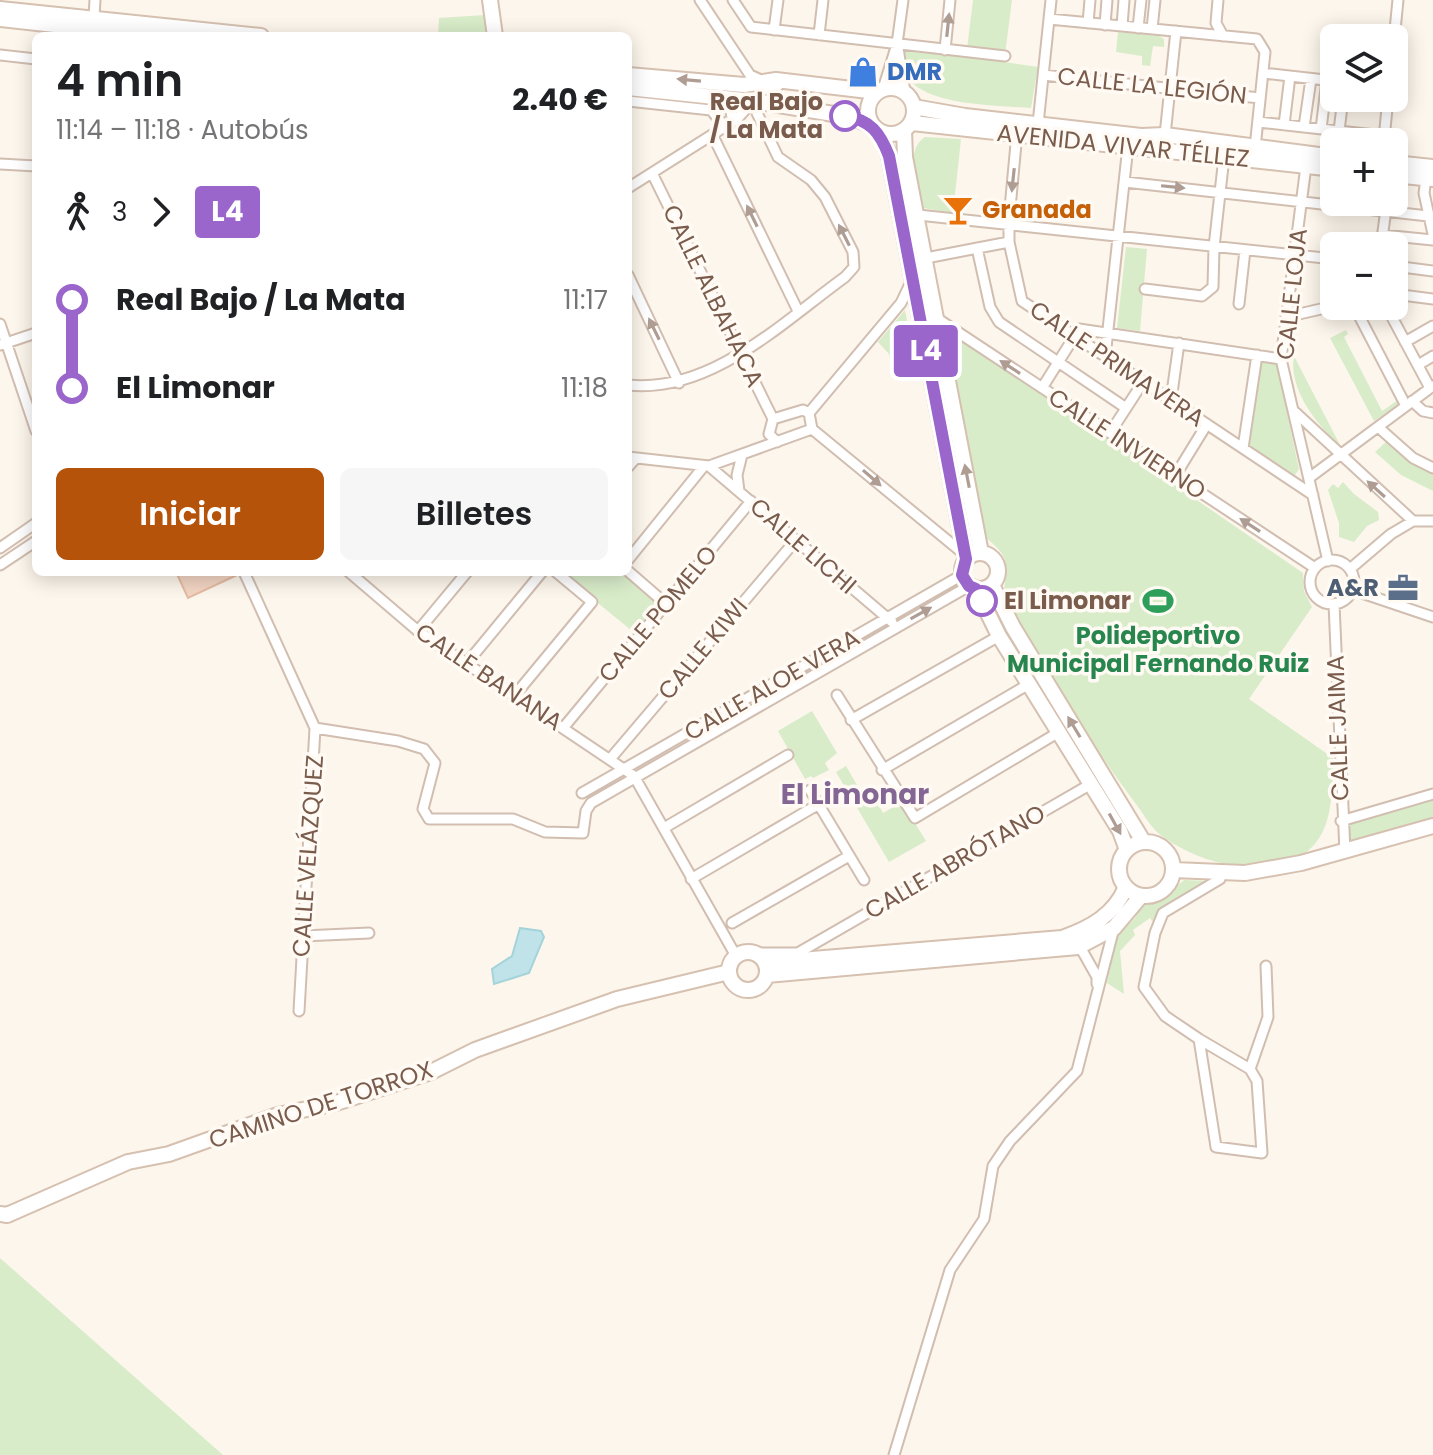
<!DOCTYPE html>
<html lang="es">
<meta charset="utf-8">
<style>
:root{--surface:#fff;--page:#f6f6f6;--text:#202124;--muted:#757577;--accent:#b45309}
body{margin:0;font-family:Poppins,sans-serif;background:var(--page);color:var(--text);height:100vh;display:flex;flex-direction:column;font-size:30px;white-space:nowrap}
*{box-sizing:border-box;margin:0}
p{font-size:26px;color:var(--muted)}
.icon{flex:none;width:44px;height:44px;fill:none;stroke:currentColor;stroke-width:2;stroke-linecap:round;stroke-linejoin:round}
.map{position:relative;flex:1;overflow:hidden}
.drawer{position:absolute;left:32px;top:32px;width:600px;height:544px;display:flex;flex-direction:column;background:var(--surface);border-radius:12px;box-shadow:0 4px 20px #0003}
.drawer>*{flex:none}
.badge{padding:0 16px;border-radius:6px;font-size:28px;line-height:52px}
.fabs{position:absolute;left:1320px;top:24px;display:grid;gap:16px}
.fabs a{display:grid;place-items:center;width:88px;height:88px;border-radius:12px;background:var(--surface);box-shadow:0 4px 20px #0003;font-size:40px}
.map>.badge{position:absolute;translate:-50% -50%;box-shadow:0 0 0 4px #fff}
.legs{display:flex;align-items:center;gap:12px;height:88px;padding:0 24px;font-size:26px}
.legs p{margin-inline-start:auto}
.summary{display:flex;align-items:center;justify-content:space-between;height:136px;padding:0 24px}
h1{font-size:44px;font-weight:600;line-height:60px}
.primary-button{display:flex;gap:16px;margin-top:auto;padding:16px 24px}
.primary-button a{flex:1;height:92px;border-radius:12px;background:var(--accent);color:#fff;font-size:32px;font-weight:600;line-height:92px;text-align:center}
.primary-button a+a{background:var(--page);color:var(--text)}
ul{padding:0 24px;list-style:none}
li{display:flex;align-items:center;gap:28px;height:88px;font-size:30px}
li i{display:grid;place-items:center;width:12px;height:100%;margin:0 10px;background:currentColor}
li i::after{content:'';width:20px;height:20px;margin:-10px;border:6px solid;border-radius:50%;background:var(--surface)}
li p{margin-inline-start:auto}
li:first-child i{background:linear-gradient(#0000 50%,currentColor 0)}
li:last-child i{background:linear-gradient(currentColor 50%,#0000 0)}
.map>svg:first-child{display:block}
.green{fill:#d8ecc9}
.water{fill:#bfe3e8;stroke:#a5d3da;stroke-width:2}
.building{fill:#f3d5c3;stroke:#e6bba3;stroke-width:2}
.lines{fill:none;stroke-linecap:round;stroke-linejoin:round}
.street-casing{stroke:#d1beb0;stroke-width:13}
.secondary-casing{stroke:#d6c0b0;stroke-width:18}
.street{stroke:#fff;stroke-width:9}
.secondary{stroke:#fff;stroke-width:14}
.oneway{fill:#af9d94}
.line-1-casing{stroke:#fff;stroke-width:18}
.line-1{stroke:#9a66cc;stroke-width:12}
.stop-1-dot{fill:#fff;stroke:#9a66cc;stroke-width:4}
.labels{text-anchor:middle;stroke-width:7;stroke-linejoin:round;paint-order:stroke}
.shop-label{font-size:24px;font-weight:bold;fill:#366cbe;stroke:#fffaf3;text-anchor:start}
.street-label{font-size:24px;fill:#7a5c4d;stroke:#fffaf3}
.stop-label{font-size:24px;font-weight:bold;fill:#7a5c4d;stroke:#fffaf3;text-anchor:end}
.food-label{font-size:24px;font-weight:bold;fill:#c56008;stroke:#fffaf3;text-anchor:start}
.service-label{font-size:24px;font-weight:bold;fill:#4e5e75;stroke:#fffaf3;text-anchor:end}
.leisure-label{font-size:24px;font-weight:bold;fill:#27864d;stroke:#fffaf3}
.quarter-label{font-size:28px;font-weight:bold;fill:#846695;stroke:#fffaf3}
</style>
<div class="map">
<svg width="1433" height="1455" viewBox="0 0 1433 1455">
<rect width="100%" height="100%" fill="#fdf6ec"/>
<path class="green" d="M973,0H1012L1004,62L1038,67L1031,108C999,105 916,107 904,70C903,65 904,57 904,51L966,57Z
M484,15L486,36H438L439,18Z
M1118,32L1159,36L1164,39V47L1153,46L1150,66L1142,65V56L1116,52Z
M925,137L961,139L953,213L923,208C919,186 903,151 925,137Z
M1126,247L1147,249L1140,331L1117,328Z
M905,310L912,346L896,368H892L889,354L878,342Z
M945,327L1303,573L1304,591L1312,607L1249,699L1333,758C1332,802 1334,854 1277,864C1235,871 1198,861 1163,837C1151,829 1142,811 1133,800C1084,735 1044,664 1003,595C1008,563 1011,558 985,537Z
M1346,330L1348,334L1344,337L1382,411L1398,400L1400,403L1374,421L1330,338Z
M1294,356L1340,445C1316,425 1288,388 1294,356Z
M1259,359L1276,361L1299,469L1295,475L1247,445Z
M1388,440L1433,471V491L1401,475L1375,452Z
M1343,482L1354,494L1378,512L1379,520L1367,526L1354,542L1339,537V523L1328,490L1333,484L1338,488Z
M560,572H626L662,604L637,635Z
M812,711L837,753L825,763L829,770L813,778L811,776L805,779L778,731Z
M846,766L869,806L877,802L883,813L902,802L926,841L889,862L836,772Z
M1433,796V824L1346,850L1343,823Z
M1184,880L1207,881L1158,912L1153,922L1150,918L1133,930L1135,935L1120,951L1124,994L1107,983L1117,936L1135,918L1141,906L1161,900Z
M0,1258L223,1455H0Z"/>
<path class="water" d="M520,928L541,931L544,937L529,973L494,984L492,969L512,956Z"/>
<path class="building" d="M1335,26L1387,33V38H1333Z
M176,572H237V575L188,598Z"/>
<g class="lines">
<g class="street-casing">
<path id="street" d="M700,0L750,75L761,80
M733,0L751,27L1005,56
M1218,0L1216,23L1223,36
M94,17L95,0
M1049,19L1257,39L1265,52L1255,148
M1088,23L1090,0
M1105,25L1107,0
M1122,26L1124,0
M1138,28L1141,0
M1152,29L1155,0
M774,30L778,0
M819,35L823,0
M1394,40L1398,0
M898,48L905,92
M945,50L950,0
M0,55L36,59
M1263,73L1334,81
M1043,75L1260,98
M883,89L897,44L903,0
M728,98L733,122
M628,101L711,110L725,127
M1258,122L1384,136
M1038,124L1051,0
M1284,125L1290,76
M1304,127L1311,79
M1321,129L1327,80
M1339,131L1343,98
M1017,133L1009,219V242L1022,301L1313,495
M1165,135L1176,31
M713,136L798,311
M1384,139L1388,98
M0,164L36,166
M1306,166L1281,359L1328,561
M653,175L773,419
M1426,178L1424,193L1433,234
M1125,182L1428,216
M628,188L737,119L763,90L778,86
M918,215L1334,259
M1383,235L1433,240
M1381,246L1387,202
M977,248L990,307L999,322L1126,408
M926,258L1009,242
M1394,266L1433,271
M628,275L679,383
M1145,289L1202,296L1213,287L1214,247L1224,157
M1394,294L1433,299
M1239,304L1245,250
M1354,306L1406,406
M1386,306L1430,388
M1286,317L1334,306
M938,319L1315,568
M0,324L36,431
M1405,342L1433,326
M0,345L36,333
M1105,357L1128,146
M1418,365L1433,356
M628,385C710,394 783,322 845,277L854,267L853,252L825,197L811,180L778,157L757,113
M1042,388L1079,329L1281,359
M1171,400L1179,343
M1412,401L1423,411L1433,413
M1295,412L1413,521H1433
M809,413L901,303L911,282
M1378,427L1413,458L1433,468
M812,429L964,554
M1110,433L1143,382
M1243,448L1257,355
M628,457L709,466L812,429L809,413L803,410L773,419L769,434L777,442
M709,466L892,622
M628,467L636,458
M1175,476L1207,424
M1309,478L1433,386
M739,491L737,475L742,455
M0,548L36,523
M628,560L704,466
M1310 582a22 22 0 1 1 44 0a22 22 0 1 1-44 0Z
M0,565L36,541
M1350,569L1391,534L1413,521
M628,571L666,604
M244,572L315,728L299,1011
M349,572L418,631L634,776L736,956
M1353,590L1433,617
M1334,604L1345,852
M418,631L467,572
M467,663L542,572
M515,695L592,602L556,572
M837,695L915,818L1059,732
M851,720L999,636
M564,727L751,501
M315,728L398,741L424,749L435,763L423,809L429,819H513L545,832L583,833L586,811L591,803L969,586
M611,758L796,540
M882,770L1029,684
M810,790L864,880
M582,793L962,575
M1341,821L1433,794
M664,828L788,755
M691,879L819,804
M732,923L849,856
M303,936L369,933
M1079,945L1097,977V984
M755,953H798L1091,784
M1199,1039L1250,1069L1257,1081L1262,1153L1216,1147Z
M1199,1039L1165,1016L1144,987L1155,933L1163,913L1220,879L1221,872
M1250,1069L1268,1017L1266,966
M894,1455L950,1270L984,1219L993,1166L1010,1141L1077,1071L1114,928"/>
</g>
<g class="secondary-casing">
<path id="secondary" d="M490,0L495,36
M0,9L261,36
M0,19L154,36
M628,75L744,85L776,80L877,92
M868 111a23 23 0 1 1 46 0a23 23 0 1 1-46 0Z
M628,88L753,101L852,117L872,126
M914,107L965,116L1141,136L1165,135L1334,157
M912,123L1334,169
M904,131L905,157L981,553
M880,132L889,156L966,559
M1394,163L1433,167
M1394,175L1433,179
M962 571a18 18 0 1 1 36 0a18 18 0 1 1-36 0Z
M992,585L1013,627L1143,841
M976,589L999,636L1120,831L1127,850
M1119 869a27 27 0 1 1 54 0a27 27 0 1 1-54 0Z
M1174,870L1245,873L1301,863L1433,826
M729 971a19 19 0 1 1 38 0a19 19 0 1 1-38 0Z
M765,963L1062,938C1091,928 1114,915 1126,887
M767,975L1078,947L1114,928L1141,896
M0,1214L7,1215L128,1162L169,1154L278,1115L336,1103L431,1072L475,1050L617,999L729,972"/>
</g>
<use href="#street" class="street"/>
<use href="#secondary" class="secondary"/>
</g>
<defs><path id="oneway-solid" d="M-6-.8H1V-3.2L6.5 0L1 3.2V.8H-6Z" transform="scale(2)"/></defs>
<g class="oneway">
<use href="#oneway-solid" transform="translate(948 25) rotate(-84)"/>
<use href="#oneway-solid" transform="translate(689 80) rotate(-175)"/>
<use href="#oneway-solid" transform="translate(1013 180) rotate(96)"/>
<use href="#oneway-solid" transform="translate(1173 187) rotate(6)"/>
<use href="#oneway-solid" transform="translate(752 216) rotate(-116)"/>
<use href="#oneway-solid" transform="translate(844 235) rotate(-117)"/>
<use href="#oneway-solid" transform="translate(654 329) rotate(-116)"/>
<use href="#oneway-solid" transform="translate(1010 367) rotate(-147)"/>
<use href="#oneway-solid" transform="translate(967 476) rotate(-101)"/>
<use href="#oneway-solid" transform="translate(872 478) rotate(41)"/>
<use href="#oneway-solid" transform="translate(1376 489) rotate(-138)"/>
<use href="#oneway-solid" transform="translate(1250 525) rotate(-147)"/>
<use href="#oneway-solid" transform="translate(921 613) rotate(-29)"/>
<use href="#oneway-solid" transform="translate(1074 727) rotate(-121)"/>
<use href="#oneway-solid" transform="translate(1115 824) rotate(61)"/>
</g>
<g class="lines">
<g class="line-1-casing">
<path id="line-1" d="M845,116C871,120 880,133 889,156L966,559L962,575L969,586L976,589L982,601"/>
</g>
<use href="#line-1" class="line-1"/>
</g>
<defs>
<g id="shop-bare" transform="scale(2.4)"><path d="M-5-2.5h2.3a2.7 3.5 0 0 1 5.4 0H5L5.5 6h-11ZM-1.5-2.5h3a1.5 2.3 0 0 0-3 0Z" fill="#3f7fe0" stroke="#fffaf3" stroke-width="2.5" paint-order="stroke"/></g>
<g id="bar-bare" transform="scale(2.4)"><path d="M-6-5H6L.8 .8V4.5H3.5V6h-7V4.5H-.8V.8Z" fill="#e8710a" stroke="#fffaf3" stroke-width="2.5" paint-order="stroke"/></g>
<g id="office-bare" transform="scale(2.4)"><path d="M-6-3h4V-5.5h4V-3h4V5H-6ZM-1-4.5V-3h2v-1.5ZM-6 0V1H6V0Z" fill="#5c6f8a" stroke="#fffaf3" stroke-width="2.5" paint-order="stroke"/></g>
<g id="stadium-bare" transform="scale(2.4)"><path d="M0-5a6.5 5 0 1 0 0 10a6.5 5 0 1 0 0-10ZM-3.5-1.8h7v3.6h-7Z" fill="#2e9e5b" stroke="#fffaf3" stroke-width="2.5" paint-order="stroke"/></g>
</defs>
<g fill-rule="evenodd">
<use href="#shop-bare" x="863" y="72"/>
<use href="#bar-bare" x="958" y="210"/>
<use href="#office-bare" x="1403" y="588"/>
<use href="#stadium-bare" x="1158" y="601"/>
</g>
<g class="stop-1-dot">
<circle cx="845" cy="116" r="14"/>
<circle cx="982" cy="601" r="14"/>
</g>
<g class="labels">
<g class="shop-label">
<text x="887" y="80">DMR</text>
</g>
<g class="street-label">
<text transform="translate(1152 86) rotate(6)" y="8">CALLE LA LEGIÓN</text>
<text transform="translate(1123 146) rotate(6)" y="8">AVENIDA VIVAR TÉLLEZ</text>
<text transform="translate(1292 294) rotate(-84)" y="8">CALLE LOJA</text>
<text transform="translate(713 296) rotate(64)" y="8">CALLE ALBAHACA</text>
<text transform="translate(1117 364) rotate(34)" y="8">CALLE PRIMAVERA</text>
<text transform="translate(1127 444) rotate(33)" y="8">CALLE INVIERNO</text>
<text transform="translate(803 546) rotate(41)" y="8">CALLE LICHI</text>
<text transform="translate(658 614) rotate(-50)" y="8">CALLE POMELO</text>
<text transform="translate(703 649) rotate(-50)" y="8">CALLE KIWI</text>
<text transform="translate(489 677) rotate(34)" y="8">CALLE BANANA</text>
<text transform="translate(772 685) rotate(-30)" y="8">CALLE ALOE VERA</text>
<text transform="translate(1338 728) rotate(-92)" y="8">CALLE JAIMA</text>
<text transform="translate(308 856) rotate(-86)" y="8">CALLE VELÁZQUEZ</text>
<text transform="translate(955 862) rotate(-30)" y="8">CALLE ABRÓTANO</text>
<text transform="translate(321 1105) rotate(-18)" y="8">CAMINO DE TORROX</text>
</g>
<g class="stop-label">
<text x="823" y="110">Real Bajo<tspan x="823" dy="28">/ La Mata</tspan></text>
<text x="1004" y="609" text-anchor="start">El Limonar</text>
</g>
<g class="food-label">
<text x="982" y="218">Granada</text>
</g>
<g class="service-label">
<text x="1379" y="596">A&amp;R</text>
</g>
<g class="leisure-label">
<text x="1158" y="644">Polideportivo<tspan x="1158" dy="28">Municipal Fernando Ruiz</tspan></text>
</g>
<g class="quarter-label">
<text x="855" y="804">El Limonar</text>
</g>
</g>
</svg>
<div class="fabs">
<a><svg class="icon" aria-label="layers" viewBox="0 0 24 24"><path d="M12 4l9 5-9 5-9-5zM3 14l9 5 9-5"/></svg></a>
<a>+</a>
<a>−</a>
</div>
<b class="badge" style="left:926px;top:351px;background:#9a66cc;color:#fff">L4</b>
<section class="drawer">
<div class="summary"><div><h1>4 min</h1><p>11:14 – 11:18 · Autobús</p></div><b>2.40 €</b></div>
<div class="legs"><svg class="icon" aria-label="walk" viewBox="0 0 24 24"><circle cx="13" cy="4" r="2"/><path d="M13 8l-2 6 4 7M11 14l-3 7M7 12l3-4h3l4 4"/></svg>3<svg class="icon" aria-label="forward" viewBox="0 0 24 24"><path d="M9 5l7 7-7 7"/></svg><b class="badge" style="background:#9a66cc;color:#fff">L4</b></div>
<ul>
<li><i style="color:#9a66cc"></i><b>Real Bajo / La Mata</b><p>11:17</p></li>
<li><i style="color:#9a66cc"></i><b>El Limonar</b><p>11:18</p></li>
</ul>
<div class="primary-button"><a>Iniciar</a><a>Billetes</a></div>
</section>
</div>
